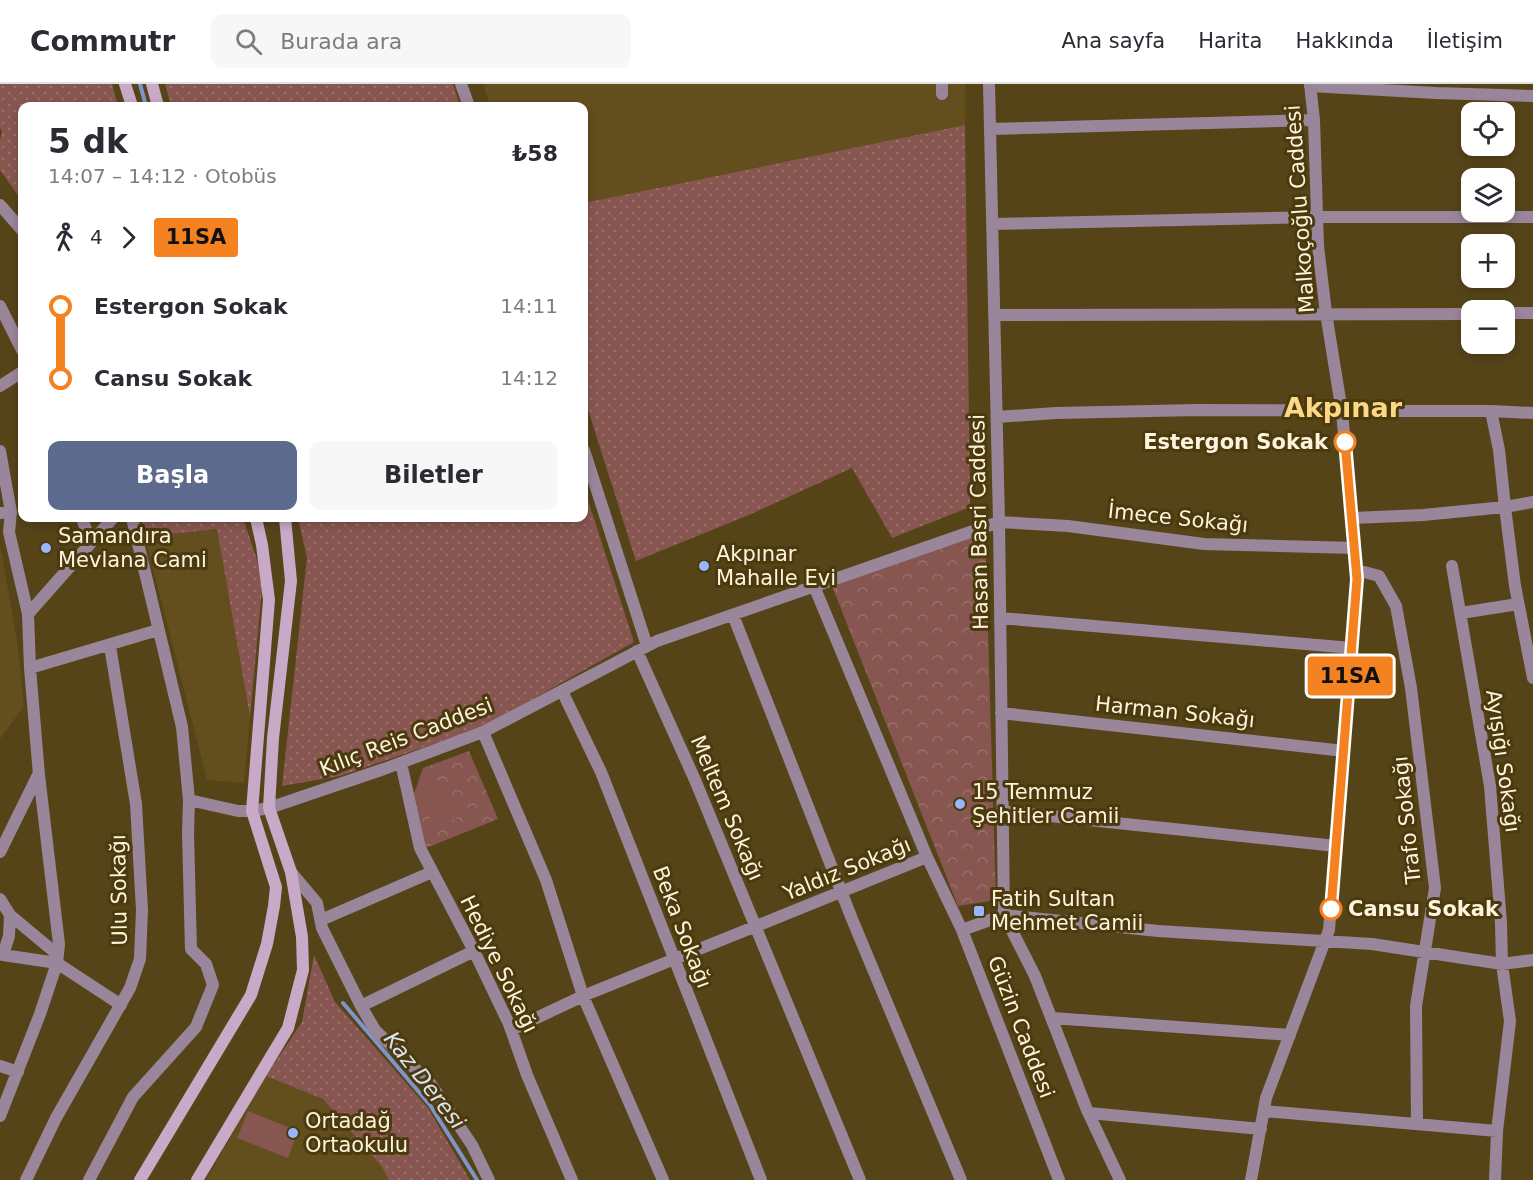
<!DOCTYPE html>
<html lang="tr">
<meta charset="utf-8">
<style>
:root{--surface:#fff;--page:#f7f7f7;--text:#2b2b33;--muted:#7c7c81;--line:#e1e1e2;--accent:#5c6a8e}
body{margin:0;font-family:"DejaVu Sans",sans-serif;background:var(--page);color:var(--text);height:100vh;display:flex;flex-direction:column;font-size:22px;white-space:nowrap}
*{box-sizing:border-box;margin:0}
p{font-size:20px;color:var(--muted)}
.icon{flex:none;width:33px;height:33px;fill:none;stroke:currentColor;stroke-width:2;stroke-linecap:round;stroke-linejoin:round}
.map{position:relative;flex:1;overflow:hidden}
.panel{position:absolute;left:18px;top:18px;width:570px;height:420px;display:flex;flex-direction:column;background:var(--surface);border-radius:12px;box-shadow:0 3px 9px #0003}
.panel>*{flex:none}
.badge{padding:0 12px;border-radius:4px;font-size:21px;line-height:39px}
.controls{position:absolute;left:1461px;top:18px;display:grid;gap:12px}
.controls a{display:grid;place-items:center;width:54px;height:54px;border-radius:12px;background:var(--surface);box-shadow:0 3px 9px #0003;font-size:30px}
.map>.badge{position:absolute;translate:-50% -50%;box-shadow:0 0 0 3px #fff}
.legs{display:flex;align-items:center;gap:9px;height:66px;padding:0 30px;font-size:20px}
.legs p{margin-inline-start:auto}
.head{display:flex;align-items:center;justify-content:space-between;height:102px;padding:0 30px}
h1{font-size:33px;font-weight:800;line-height:45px}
.cta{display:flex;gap:12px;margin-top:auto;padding:12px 30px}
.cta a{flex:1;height:69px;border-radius:12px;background:var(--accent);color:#fff;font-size:24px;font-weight:800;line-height:69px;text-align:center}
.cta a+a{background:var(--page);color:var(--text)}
ul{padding:0 30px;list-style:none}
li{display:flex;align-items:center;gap:21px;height:72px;font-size:22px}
li i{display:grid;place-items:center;width:9px;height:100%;margin:0 8px;background:currentColor}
li i::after{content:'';width:15px;height:15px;margin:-8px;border:4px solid;border-radius:50%;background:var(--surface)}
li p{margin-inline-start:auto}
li:first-child i{background:linear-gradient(#0000 50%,currentColor 0)}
li:last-child i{background:linear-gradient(currentColor 50%,#0000 0)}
header{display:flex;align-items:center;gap:36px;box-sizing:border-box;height:84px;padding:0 30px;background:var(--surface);border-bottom:2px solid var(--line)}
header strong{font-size:28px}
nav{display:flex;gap:33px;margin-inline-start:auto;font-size:21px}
.search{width:420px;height:54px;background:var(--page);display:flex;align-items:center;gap:15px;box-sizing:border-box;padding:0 21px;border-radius:12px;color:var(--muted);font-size:22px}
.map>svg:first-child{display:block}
.built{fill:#634e1e}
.grass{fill:url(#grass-dots)}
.park{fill:url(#park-crowns)}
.pitch{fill:#885651}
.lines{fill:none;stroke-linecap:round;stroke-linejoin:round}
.stream{stroke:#7e95c9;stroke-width:4}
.minor{stroke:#9a869a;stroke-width:12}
.secondary{stroke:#c8a9c8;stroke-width:12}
.line-1-casing{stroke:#fff;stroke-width:14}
.line-1{stroke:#f58220;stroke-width:9}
.stop-1-dot{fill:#fff;stroke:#f58220;stroke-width:3}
.poi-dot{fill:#97b6fd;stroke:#4b3a0d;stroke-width:2}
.labels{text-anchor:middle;stroke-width:6;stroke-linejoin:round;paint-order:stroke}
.street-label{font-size:21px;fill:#fef3dc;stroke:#4b3a0d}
.stop-label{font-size:21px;font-weight:bold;fill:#fef3dc;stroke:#4b3a0d;text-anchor:end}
.poi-label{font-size:21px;fill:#fef3dc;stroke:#4b3a0d;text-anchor:start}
.water-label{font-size:22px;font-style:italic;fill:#dce3f2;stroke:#4b3a0d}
.district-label{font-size:27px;font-weight:bold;fill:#fbd786;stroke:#4b3a0d}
</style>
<header>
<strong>Commutr</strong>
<div class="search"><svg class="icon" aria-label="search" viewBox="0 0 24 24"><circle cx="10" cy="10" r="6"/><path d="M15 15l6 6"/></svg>Burada ara</div>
<nav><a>Ana sayfa</a><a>Harita</a><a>Hakkında</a><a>İletişim</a></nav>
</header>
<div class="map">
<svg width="1533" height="1096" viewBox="0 0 1533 1096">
<defs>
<pattern id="grass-dots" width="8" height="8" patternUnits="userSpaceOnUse" patternTransform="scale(1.5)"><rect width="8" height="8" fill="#885651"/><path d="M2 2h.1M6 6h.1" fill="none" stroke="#9a6f69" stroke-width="1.8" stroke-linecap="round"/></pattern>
<pattern id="park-crowns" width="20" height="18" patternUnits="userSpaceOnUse" patternTransform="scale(1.5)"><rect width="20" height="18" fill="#885651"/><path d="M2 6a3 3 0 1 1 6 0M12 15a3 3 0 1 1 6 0" fill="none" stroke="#9a6f69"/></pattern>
</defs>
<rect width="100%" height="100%" fill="#564419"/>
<path class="built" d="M483,0H965V41L584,119V22H490Z
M217,445L250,633L244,699L207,696L145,453Z
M0,461L18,563L24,622L0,655Z
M266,992L323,1015L382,1083L389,1096H206Z"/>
<path class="grass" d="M0,0H112L118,22H22V117L0,86V56L2,47L0,44Z
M165,0H453L460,22H171Z
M965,41L970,423L892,454L852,384L751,430L636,477L584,313V119Z
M584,404L634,558L483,643L340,692L282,702L307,474L298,434H584Z
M141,434H243L263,494L250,633L217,445L145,453Z
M314,871L335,918L428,1024L470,1096H389L382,1083L323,1015L266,992L302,938Z"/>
<path class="park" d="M985,447L996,816L958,822L832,502Z
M469,667L498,735L426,764L414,710L423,684Z"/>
<path class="pitch" d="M445,695L457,735L432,742L420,703Z
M248,1027L298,1047L288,1074L237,1054Z"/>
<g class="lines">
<path class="stream" d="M140,0L146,22
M343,919L430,1021L477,1096"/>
<path class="minor" d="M461,0L469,22
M1310,2L1436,9L1533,12
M942,10V0
M990,45L1314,36
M0,121L22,146
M992,140L1316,133H1533
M0,222L22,266
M1504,229H1533
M994,231L1472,230
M0,302L22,288
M1491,327L1533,329
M997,333L1056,329L1197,326L1491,327L1499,366L1505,423L1533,418
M584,366L647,562
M0,367L11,428
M0,429L11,428L9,448L28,530L30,584L39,691L59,860L57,879L40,930L0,1032
M82,434L90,457
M132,434L182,643L189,716L238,727H252L269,724L384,685L483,648L657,557L999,438L1068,442L1204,460L1354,464
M1352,434L1423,431L1505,423L1515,502L1533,594
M1452,482L1490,702L1501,839L1502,880L1510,937L1497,1047L1495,1096
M1357,486L1379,492L1396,522L1411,604L1435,804L1416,922L1417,1040
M1461,529L1518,520
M28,530L113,434
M733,531L852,835L961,1096
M1000,534L1352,564
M637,567L695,696L860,1096
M30,584L158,546
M562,607L601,688L761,1096
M1001,629L1344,667
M483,648L546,796L583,912L663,1096
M401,679L420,764L474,867L509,940L527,991L572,1096
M1002,727L1336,762
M0,768L38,691
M927,773L962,846L1059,1096
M291,788L317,819L322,844L361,922L375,946L430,999L472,1061L489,1096
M0,815L10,831L58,871
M10,831L9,852L3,871L57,879L121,921
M321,836L432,788
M962,846L1004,831L999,438L989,0
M361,922L474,867
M1052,934L1290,951
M511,946L583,912L927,773L814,502
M0,982L18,988
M1264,1027L1497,1047
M1089,1029L1261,1045
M26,1096L56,1034L130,904L140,875L142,826L136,720L110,562
M89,1096L133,1013L196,943L213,901L206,880L191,865L188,749L189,716
M1120,1096L1087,1026L1035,892L1004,831L1158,847L1372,860L1502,880L1533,876
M1251,1096L1266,1014L1329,846L1357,495L1342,328L1326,229L1318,162L1314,36L1310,0"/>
<path class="secondary" d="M125,0L132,22
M152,0L158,22
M140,1096L251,911L267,860L274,822L276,803L252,727L269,516L262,461L256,434
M197,1096L288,944L303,886L302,853L291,788L269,724L273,654L291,497L285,434"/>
</g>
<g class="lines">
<g class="line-1-casing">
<path id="line-1" d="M1331,825L1357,495L1345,358"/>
</g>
<use href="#line-1" class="line-1"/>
</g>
<g class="stop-1-dot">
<circle cx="1345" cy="358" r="10"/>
<circle cx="1331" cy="825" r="10"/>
</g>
<g class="poi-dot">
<circle cx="46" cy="464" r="6"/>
<circle cx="704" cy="482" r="6"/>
<circle cx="960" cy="720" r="6"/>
<rect x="973" y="821" width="12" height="12" rx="3"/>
<circle cx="293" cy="1049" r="6"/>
</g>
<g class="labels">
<g class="street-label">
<text transform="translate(1300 125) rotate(-94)" y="7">Malkoçoğlu Caddesi</text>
<text transform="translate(1178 434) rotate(6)" y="7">İmece Sokağı</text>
<text transform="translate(979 438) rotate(-91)" y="7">Hasan Basri Caddesi</text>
<text transform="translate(1175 628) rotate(6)" y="7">Harman Sokağı</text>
<text transform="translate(406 653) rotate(-21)" y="7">Kılıç Reis Caddesi</text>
<text transform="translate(1503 677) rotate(82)" y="7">Ayışığı Sokağı</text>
<text transform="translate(727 724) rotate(67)" y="7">Meltem Sokağı</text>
<text transform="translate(1407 736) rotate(-96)" y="7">Trafo Sokağı</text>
<text transform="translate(847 785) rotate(-22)" y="7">Yaldız Sokağı</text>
<text transform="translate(119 806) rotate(-91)" y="7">Ulu Sokağı</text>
<text transform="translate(682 843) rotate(69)" y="7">Beka Sokağı</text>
<text transform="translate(499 880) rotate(64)" y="7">Hediye Sokağı</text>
<text transform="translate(1021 943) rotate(69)" y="7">Güzin Caddesi</text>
</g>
<g class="stop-label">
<text x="1328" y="365">Estergon Sokak</text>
<text x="1348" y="832" text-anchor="start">Cansu Sokak</text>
</g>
<g class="poi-label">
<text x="58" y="459">Samandıra<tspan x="58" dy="24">Mevlana Cami</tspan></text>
<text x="716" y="477">Akpınar<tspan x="716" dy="24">Mahalle Evi</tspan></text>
<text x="972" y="715">15 Temmuz<tspan x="972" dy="24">Şehitler Camii</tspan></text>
<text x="991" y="822">Fatih Sultan<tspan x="991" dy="24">Mehmet Camii</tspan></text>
<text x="305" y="1044">Ortadağ<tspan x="305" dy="24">Ortaokulu</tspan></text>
</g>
<g class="water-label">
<text transform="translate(425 996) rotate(52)" y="8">Kaz Deresi</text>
</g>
<g class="district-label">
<text x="1343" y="333">Akpınar</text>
</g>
</g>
</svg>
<div class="controls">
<a><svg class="icon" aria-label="locate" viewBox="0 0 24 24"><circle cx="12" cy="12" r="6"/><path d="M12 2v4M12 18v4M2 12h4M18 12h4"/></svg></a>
<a><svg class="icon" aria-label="layers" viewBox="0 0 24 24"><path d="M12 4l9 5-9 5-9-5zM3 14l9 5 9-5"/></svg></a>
<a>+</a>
<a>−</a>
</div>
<b class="badge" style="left:1350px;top:592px;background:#f58220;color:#111">11SA</b>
<section class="panel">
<div class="head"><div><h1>5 dk</h1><p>14:07 – 14:12 · Otobüs</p></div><b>₺58</b></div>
<div class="legs"><svg class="icon" aria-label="walk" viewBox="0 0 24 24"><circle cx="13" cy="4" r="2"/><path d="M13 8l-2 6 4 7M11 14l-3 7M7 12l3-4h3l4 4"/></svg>4<svg class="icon" aria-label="forward" viewBox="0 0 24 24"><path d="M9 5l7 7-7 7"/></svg><b class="badge" style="background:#f58220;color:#111">11SA</b></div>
<ul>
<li><i style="color:#f58220"></i><b>Estergon Sokak</b><p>14:11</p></li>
<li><i style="color:#f58220"></i><b>Cansu Sokak</b><p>14:12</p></li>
</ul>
<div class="cta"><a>Başla</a><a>Biletler</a></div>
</section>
</div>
